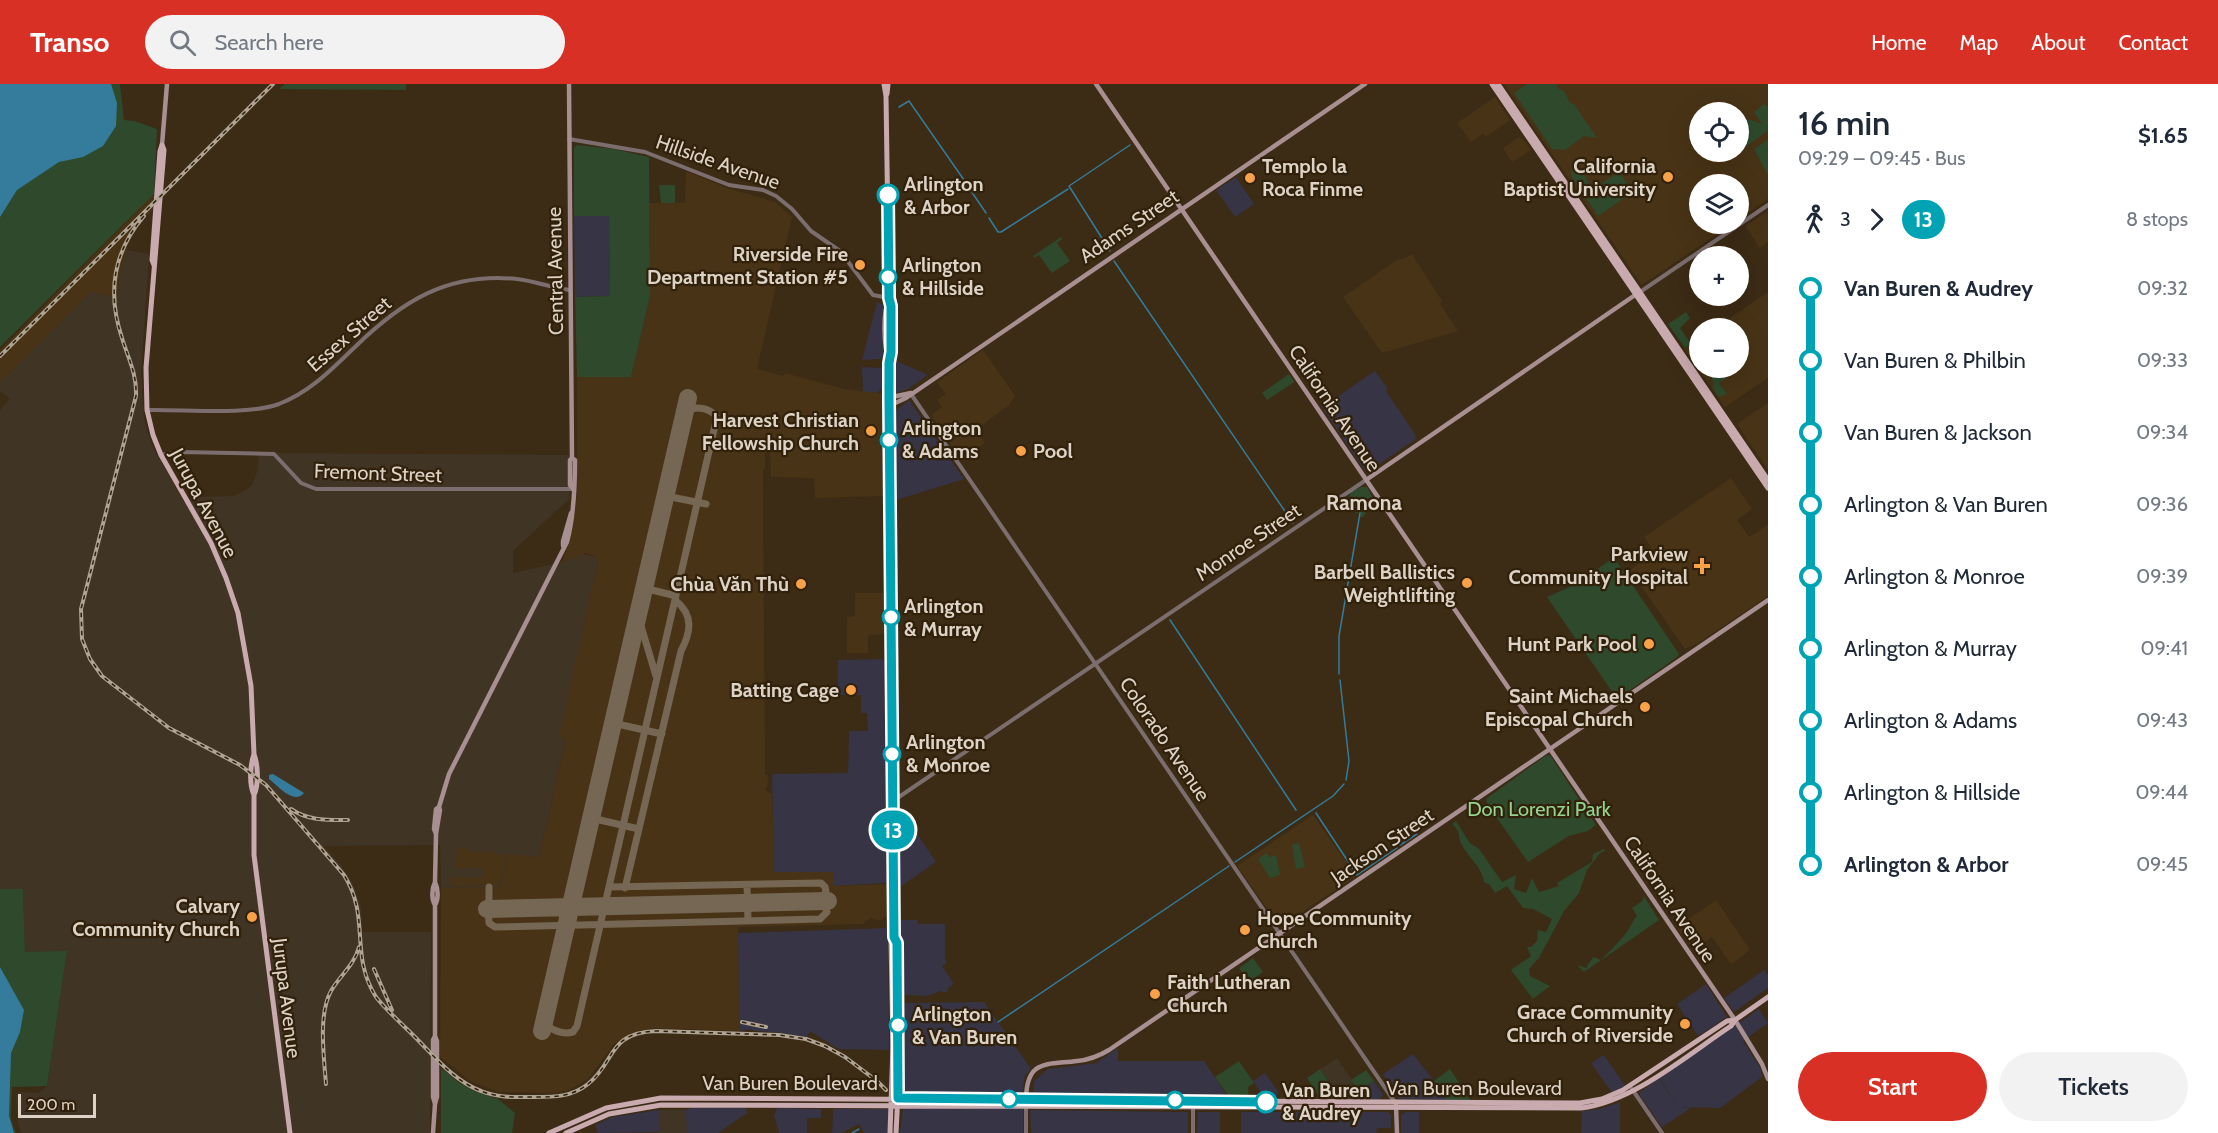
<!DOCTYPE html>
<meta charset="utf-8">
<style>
:root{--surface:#fff;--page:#f2f2f3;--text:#1f2937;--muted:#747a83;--accent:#d93025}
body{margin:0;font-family:Cabin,sans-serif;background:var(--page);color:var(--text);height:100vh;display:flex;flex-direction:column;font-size:22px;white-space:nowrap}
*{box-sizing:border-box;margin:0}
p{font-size:20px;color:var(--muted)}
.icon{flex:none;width:33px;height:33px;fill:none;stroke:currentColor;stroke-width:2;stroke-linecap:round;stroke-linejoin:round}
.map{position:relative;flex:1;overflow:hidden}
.side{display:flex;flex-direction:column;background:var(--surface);width:450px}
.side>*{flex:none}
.badge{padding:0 12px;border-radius:20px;font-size:21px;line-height:39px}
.controls{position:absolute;left:1689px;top:18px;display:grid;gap:12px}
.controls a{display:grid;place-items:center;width:60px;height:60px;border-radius:50%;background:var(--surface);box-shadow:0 6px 24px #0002;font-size:30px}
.scale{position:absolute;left:18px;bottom:15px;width:78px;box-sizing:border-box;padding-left:6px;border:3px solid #dcd2c5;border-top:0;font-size:16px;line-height:21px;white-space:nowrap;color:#dcd2c5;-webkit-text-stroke:4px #31210b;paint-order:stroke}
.map>.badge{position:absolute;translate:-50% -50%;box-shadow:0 0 0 3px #fff}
.legs{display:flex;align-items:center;gap:9px;height:66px;padding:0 30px;font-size:20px}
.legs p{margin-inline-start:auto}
.overview{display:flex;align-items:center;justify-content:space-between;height:102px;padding:0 30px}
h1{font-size:33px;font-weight:600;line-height:45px}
.primary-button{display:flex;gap:12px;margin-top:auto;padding:12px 30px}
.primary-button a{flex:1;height:69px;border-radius:36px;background:var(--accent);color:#fff;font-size:24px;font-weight:600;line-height:69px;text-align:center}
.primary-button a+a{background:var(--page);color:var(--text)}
ul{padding:0 30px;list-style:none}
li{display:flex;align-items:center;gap:21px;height:72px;font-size:22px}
li i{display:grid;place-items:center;width:9px;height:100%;margin:0 8px;background:currentColor}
li i::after{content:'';width:15px;height:15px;margin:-8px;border:4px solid;border-radius:50%;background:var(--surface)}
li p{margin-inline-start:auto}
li:first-child i{background:linear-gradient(#0000 50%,currentColor 0)}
li:last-child i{background:linear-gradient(currentColor 50%,#0000 0)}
header{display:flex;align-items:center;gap:36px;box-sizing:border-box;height:84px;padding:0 30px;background:var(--accent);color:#fff}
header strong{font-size:28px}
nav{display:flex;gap:33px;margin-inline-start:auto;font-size:21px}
.search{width:420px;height:54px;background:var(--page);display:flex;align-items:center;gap:15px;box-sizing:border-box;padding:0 21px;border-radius:33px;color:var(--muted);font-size:22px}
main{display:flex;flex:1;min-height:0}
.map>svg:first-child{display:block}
.commercial{fill:#363445}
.industrial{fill:#403425}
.built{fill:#483316;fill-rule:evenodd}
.green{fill:#2e492c}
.water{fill:#357c9c}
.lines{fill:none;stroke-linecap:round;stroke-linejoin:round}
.stream{stroke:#357c9c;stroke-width:1.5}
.taxiway{stroke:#766754;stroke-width:7}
.runway{stroke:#766754;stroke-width:18}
.tertiary{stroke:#7c6d6e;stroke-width:4}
.secondary{stroke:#a78f92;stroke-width:4.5}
.primary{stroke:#c9aaae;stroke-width:5}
.rail-casing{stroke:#afa393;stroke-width:4}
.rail{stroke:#31210b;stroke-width:1.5;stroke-dasharray:4.5;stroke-linecap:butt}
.line-1-casing{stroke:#fff;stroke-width:14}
.line-1{stroke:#00a3b4;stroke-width:9}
.poi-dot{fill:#f7a149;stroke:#31210b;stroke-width:2}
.stop-1-dot{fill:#fff;stroke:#00a3b4;stroke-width:3}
.labels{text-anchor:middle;stroke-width:4.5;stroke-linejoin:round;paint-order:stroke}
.street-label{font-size:20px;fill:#dcd2c5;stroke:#31210b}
.poi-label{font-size:20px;font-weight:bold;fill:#dcd2c5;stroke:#31210b;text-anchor:end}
.stop-label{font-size:20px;font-weight:bold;fill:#dcd2c5;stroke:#31210b;text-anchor:start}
.park-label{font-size:20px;fill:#94d48f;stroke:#31210b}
.neighbourhood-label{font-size:21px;font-weight:bold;fill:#dcd2c5;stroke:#31210b}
</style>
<header>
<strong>Transo</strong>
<div class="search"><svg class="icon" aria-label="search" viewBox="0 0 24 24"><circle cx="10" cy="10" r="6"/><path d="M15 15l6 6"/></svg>Search here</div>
<nav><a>Home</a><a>Map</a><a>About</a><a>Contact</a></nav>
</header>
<main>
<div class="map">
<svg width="1768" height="1049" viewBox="0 0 1768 1049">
<rect width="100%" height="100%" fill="#3c2b15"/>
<path class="commercial" d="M1236,93L1254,120L1235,133L1216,106Z
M574,132H609L610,212L575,213Z
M877,218L883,221V273L880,275L862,276Z
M894,276L928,291L908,305L896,309L894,307Z
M862,283L882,284L883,303L877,309L863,308Z
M1375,287L1388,305L1386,307L1415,350L1416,355L1369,387L1364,386L1322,323Z
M909,316L964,395L896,416L894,328Z
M882,575L886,579L887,799L833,802V788H774L772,690L848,689L849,647H868L867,629H861V611H838V576Z
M900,724L936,778L900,803L899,725Z
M900,836H917L918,840H945V876L947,879L942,882L954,900L949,903L946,909L941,907L927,912L901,911Z
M888,844L889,966L838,965L810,947L807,953L774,948L753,947L752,945L739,947L738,849Z
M1764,886L1768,891V904L1734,928L1724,914Z
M1706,900L1727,933L1698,952L1677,920Z
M984,918L1031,985L1025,991L1022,1010L901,1009L902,919Z
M1759,925L1768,939L1743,957L1761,985L1762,993L1720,1024L1679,1023L1691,1024L1662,1043L1640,1012V1008L1659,994L1677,1021L1660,994Z
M1118,964V977H1204L1226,1010L1223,1013L1033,1010L1034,997L1048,985L1096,979Z
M1413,970L1434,997L1447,1016L1399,1015L1383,990Z
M1604,971L1626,1003L1612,1009L1591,979Z
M1265,989L1278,1007L1277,1012H1263L1253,997Z
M1374,997L1383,1010L1381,1015H1365L1359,1007Z
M1620,1018V1049H1581L1582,1027L1600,1025Z
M692,1024H746L747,1029L718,1049H686V1026Z
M777,1024L821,1025V1034H807V1049H779L774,1032Z
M903,1024H1023V1049H900Z
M833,1025H889L888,1049H864L859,1040L841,1049H832Z
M659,1026V1048L598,1049L595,1041L612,1033Z
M1030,1026L1188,1028V1049H1031Z
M1198,1028H1220V1049H1197Z
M1241,1028H1388L1391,1031V1044H1377L1376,1049H1241Z
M1405,1028H1419V1049H1401V1031Z"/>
<path class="industrial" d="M127,166L149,170L141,290L144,335L152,362L184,418L194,413L233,412L244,407L252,401L257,388L259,369L569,371V415L513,467V489L562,478L582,470L596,473L598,477L560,652L566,654L539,773L508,771L500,803L441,804L440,761L323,762L341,781L354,802L361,824L362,848H431L430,1049H22L18,1040L16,1012L20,1008L39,1009L47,1002L67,868L25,869L23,805H0V326L10,315L0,307V298L91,208L117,213L119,196Z
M1337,974L1365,1015H1341L1320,985Z
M659,1026H686L687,1049H655L659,1048Z"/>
<path class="built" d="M1504,0H1768V115L1739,135L1738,100H1700V140H1732L1643,200H1641ZM1700,28H1738V68H1700Z
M1495,13L1510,36L1486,53L1483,50L1471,58L1457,39Z
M1519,53L1522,54L1531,66L1512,78L1503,64Z
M686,87L727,104L775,118L792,133L757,285L784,292L785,289L844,305L885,310L884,409L882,412L815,414L814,394L771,393L770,368H765V385H763L765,691H768L767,703L765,706L772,710L774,788H833L834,802L887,800V831L881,837L871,834L862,840L738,843L739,947L655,944L637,947L615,959L588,995L569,1006L556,1009L498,1008L470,997L440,973L441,804L486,803L483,799L481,801L451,802L450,794L484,793L483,784H455L457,764H468L469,768L493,767V770L506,771L499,801H491V803H500L508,770L539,773L566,654L559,652L598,477L596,473L586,469L562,478L570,456L577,413V293H631L650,212L649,119H685Z
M154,110L153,126L135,144L126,160L127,166L119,196L117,213L91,208L0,298V266Z
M1768,127V158L1760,164L1745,142Z
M1412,170L1442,217L1440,220L1458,247L1382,269L1343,213L1397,176L1405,174Z
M1768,208V294L1725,323L1684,265L1699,255L1700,284H1738V244H1715Z
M983,266L1015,312L1009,321L976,346L985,359L961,376L931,331L942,323L937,316L946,310L937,298Z
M1768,319V386L1737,340Z
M1731,394L1752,425L1737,436L1749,453L1768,441V512L1698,559L1685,565L1630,486L1641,478L1637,473L1651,463L1644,453Z
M855,509H887V550L868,551V569H847V533L855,532Z
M1313,731L1356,792L1280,843L1237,782Z
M1716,816L1750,866L1731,880L1712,853L1693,866L1677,843Z"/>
<path class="green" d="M0,0H120L124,36L135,37L157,45L154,110L0,263Z
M285,0H406V6L279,5Z
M1527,0H1557V4L1564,7L1570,19L1574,20L1597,54L1584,52L1565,66L1552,65L1514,9Z
M1764,20L1768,23V49L1767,47L1747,62H1744L1739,53V36H1752L1762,40L1754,28Z
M1768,56V91L1754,65Z
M577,61L614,65L649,73L650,212L631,293H577L575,213L610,212L609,132H574V64Z
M1577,75L1579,83L1593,105L1619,88L1633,108L1598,132L1571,92L1572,79Z
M659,101H675V119H661Z
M1061,153L1062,155L1057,159L1070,177L1052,189L1039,171L1034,174L1033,172Z
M1686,228L1690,234L1680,244L1691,260L1685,264L1668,240Z
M1705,284H1723L1729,292L1719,299L1727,310L1719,313L1713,305L1714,299Z
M1289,290L1294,297L1293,299L1267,316L1262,309Z
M1361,403H1367L1375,418L1363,433H1360L1361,429H1356L1349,413L1351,408Z
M1612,475H1615L1679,570L1676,574L1617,615L1547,513L1574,501Z
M1550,671L1596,741L1588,747L1569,752L1528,778L1487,720L1486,715L1545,672Z
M1456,737L1469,758L1479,765L1502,798L1516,791L1514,805L1526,809L1532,794L1539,808L1559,802L1557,799L1592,778L1593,770L1604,765L1605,767L1600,769L1587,786L1579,809L1564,827L1539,874L1529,885L1530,892L1550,902L1533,915L1511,886L1531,872L1527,863H1531C1542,853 1535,856 1538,846L1546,848L1552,835L1533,825L1523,824L1507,802L1495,809L1490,801L1484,798C1482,783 1468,773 1462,761C1457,752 1462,749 1452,740Z
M1299,759L1305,783L1296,785L1292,761Z
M1267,769L1269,773L1276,771L1280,791L1270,794L1258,775Z
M0,805H23L25,868L67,867L47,1002L12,1003L11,1035L16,1049H0Z
M1644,812L1659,836L1584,888L1577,881L1586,884L1593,873L1601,876C1610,867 1619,858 1627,848C1631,843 1631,838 1637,832L1632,824L1642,817Z
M1253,874L1263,888L1249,898L1239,884Z
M1239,977L1254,999L1248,1003L1249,1014H1230L1215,993Z
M441,984L458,998L474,1007L498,1015L515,1029L512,1049H441Z
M1320,985L1340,1014H1320L1307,994Z
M1450,985L1471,1017L1447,1016L1434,997Z
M1366,986L1374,997L1359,1007L1351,996Z"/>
<path class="water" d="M0,0H111L117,19L116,42L103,62L83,73L59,78L17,106L0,133Z
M273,690L304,709C294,721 278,702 269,695V691Z
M0,883L24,926L20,948L11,969L9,1032L14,1049H0Z"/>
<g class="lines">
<path class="stream" d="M899,23L909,17L964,96
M967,101L986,129
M989,134L998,148H1001L1068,105
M1110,167L1069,102L1130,61
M1114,177L1293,439
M1170,536L1296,726
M1339,590V552L1360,429
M1340,596L1349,677L1346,696
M1316,729L1357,791L1397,764
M1400,761L1417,750
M1235,778L1333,712L1344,700
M998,938L1229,782
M852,1049L859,1045"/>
<path class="taxiway" d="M666,412L706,420
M644,504L676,512
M638,532L656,592
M613,639L662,650
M591,734L639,745
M747,801L748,837
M489,803V825
M625,804L681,567C691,548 694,531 675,516
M488,825L489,839L495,843L820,835L827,828L825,822L818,817L826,808L825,803L821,799L609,803
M544,938C551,946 562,951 573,948L577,942L716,337V332C708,323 695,322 685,327"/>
<path class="runway" d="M487,825L828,817
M542,947L688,314"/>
<path class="tertiary" d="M569,55L645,68L729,101L763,106L776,112L792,125L811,147L840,167L873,211L889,214
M1640,208L1768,121
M911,310L1394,1017
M147,326C185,325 245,332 279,320C310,308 331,286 355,263C402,217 448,188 517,195C535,197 552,204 570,206
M161,371L181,368L274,370L301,399L316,405H573
M893,717L1366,396
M1632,1005L1662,1049
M1026,1049V1022
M1193,1049V1023"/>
<path class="secondary" d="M1096,0L1735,936L1762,980L1768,995
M162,61L167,0
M889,316L893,320L906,314L1365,0
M889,316L892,313L911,309
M572,374L570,376V401L573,405
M1366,396L1638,209
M563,462V457L571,429
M436,750L434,745L436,725L439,723L449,690L567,458C574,432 575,403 575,376L572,374L569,0
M435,798C432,804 431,815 435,821
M1026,1017C1026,975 1046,981 1077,977C1089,976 1099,972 1109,966L1768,516
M435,1020L437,1013V957L435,952V821C439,815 438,804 435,798L436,750L440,726L439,723
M1396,1021L1397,1049
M433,1049L435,1020L433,1013V956L435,952"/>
<path class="primary" d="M884,0L886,12L889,214L891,222C891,254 889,285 889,316L894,853L891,858L893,961L890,1049
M1492,0L1768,404
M1498,0L1768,396
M887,10L888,0
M162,61L164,66L146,284L147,326L153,351L161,371L211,459L226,494L238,529L251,602L254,670C250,682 249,700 254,711V771L290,1049
M154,181L152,176L160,67L162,61
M889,214C883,229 884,262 889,278
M254,670C258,681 259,700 254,711
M894,853L897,859L898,1010L896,1049
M549,1049L606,1024L661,1014L1580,1019L1602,1015L1623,1006L1727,937L1735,936L1768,913
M566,1049L609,1030L661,1021L1581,1024C1633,1018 1687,971 1731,942L1735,936"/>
<g class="rail-casing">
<path id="rail" d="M144,132C113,168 107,209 122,254C128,274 137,290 136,312L81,525L82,555L90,575L102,592L169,644L240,681L266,701L344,791C371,834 349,870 376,913C387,927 401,939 414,952C434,972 454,997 481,1007C498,1014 517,1013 535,1013C554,1013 572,1013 588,1000C616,978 607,949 656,947L779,951L806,955L825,962L845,973L877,997L886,1006
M0,272L273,0
M291,725C308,737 328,736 348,736
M374,885L392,926
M742,938L766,943
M326,1000C324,974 318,930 331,907C340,891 354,882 359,863"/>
</g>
<use href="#rail" class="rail"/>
</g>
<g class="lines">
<g class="line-1-casing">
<path id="line-1" d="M888,111L889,214L891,222V268L889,279V316L894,853L897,859L898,1014L1266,1018"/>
</g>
<use href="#line-1" class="line-1"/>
</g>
<g class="poi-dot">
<circle cx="1668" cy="93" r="6"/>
<circle cx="1250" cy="94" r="6"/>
<circle cx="860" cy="181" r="6"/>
<circle cx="871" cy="347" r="6"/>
<circle cx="1021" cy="367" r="6"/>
<path d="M1699 473h6v6h6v6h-6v6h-6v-6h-6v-6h6z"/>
<circle cx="1467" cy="499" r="6"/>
<circle cx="801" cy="500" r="6"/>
<circle cx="1649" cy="560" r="6"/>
<circle cx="851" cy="606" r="6"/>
<circle cx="1645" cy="623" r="6"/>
<circle cx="252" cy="833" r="6"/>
<circle cx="1245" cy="846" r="6"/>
<circle cx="1155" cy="910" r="6"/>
<circle cx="1685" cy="940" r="6"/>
</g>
<g class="stop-1-dot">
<circle cx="888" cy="111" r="10"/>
<circle cx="888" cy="193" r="8"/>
<circle cx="889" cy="356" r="8"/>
<circle cx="891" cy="533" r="8"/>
<circle cx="892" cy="670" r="8"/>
<circle cx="898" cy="941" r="8"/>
<circle cx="1009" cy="1015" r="8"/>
<circle cx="1175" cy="1016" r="8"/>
<circle cx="1266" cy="1018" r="10"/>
</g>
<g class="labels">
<g class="street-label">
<text transform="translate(718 78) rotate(19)" y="7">Hillside Avenue</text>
<text transform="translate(1129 142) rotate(-34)" y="7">Adams Street</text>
<text transform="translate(555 187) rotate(-91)" y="7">Central Avenue</text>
<text transform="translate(349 250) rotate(-41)" y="7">Essex Street</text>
<text transform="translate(1335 324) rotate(56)" y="7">California Avenue</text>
<text transform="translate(378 389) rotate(2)" y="7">Fremont Street</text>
<text transform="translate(204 419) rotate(62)" y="7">Jurupa Avenue</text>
<text transform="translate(1248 458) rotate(-34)" y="7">Monroe Street</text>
<text transform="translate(1165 655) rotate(56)" y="7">Colorado Avenue</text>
<text transform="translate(1382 762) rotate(-34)" y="7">Jackson Street</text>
<text transform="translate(1670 815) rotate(56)" y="7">California Avenue</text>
<text transform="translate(287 914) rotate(83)" y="7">Jurupa Avenue</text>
<text x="790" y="1006">Van Buren Boulevard</text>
<text x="1474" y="1011">Van Buren Boulevard</text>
</g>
<g class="poi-label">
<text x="1262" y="89" text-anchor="start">Templo la<tspan x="1262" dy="23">Roca Finme</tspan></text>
<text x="1656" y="89">California<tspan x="1656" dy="23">Baptist University</tspan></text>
<text x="848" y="177">Riverside Fire<tspan x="848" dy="23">Department Station #5</tspan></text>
<text x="859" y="343">Harvest Christian<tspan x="859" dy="23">Fellowship Church</tspan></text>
<text x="1033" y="374" text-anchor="start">Pool</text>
<text x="1688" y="477">Parkview<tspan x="1688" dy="23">Community Hospital</tspan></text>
<text x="1455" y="495">Barbell Ballistics<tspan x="1455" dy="23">Weightlifting</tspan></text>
<text x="789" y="507">Chùa Văn Thù</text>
<text x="1637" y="567">Hunt Park Pool</text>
<text x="839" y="613">Batting Cage</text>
<text x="1633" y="619">Saint Michaels<tspan x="1633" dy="23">Episcopal Church</tspan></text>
<text x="240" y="829">Calvary<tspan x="240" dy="23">Community Church</tspan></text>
<text x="1257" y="841" text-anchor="start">Hope Community<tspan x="1257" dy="23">Church</tspan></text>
<text x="1167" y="905" text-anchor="start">Faith Lutheran<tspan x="1167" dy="23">Church</tspan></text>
<text x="1673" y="935">Grace Community<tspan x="1673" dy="23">Church of Riverside</tspan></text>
</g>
<g class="stop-label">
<text x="904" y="107">Arlington<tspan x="904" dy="23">&amp; Arbor</tspan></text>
<text x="902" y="188">Arlington<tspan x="902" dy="23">&amp; Hillside</tspan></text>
<text x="902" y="351">Arlington<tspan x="902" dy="23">&amp; Adams</tspan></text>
<text x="904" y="529">Arlington<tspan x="904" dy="23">&amp; Murray</tspan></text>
<text x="906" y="665">Arlington<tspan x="906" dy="23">&amp; Monroe</tspan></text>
<text x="912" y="937">Arlington<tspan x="912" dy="23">&amp; Van Buren</tspan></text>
<text x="1282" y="1013">Van Buren<tspan x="1282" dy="23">&amp; Audrey</tspan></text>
</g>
<g class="park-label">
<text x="1539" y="732">Don Lorenzi Park</text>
</g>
<g class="neighbourhood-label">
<text x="1364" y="426">Ramona</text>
</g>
</g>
</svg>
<div class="controls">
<a><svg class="icon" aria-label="locate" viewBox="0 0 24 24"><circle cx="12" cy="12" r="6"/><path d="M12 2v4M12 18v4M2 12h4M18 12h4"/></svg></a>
<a><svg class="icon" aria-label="layers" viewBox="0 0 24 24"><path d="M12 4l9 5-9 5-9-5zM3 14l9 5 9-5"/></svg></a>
<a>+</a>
<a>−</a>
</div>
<div class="scale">200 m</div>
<b class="badge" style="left:893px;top:746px;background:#00a3b4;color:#fff">13</b>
</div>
<section class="side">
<div class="overview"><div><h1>16 min</h1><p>09:29 – 09:45 · Bus</p></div><b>$1.65</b></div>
<div class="legs"><svg class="icon" aria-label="walk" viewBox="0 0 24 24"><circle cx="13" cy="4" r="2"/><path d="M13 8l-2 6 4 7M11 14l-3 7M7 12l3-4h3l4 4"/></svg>3<svg class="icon" aria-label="forward" viewBox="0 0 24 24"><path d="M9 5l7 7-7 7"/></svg><b class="badge" style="background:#00a3b4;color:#fff">13</b><p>8 stops</p></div>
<ul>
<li><i style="color:#00a3b4"></i><b>Van Buren &amp; Audrey</b><p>09:32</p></li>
<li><i style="color:#00a3b4"></i><span>Van Buren &amp; Philbin</span><p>09:33</p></li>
<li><i style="color:#00a3b4"></i><span>Van Buren &amp; Jackson</span><p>09:34</p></li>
<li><i style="color:#00a3b4"></i><span>Arlington &amp; Van Buren</span><p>09:36</p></li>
<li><i style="color:#00a3b4"></i><span>Arlington &amp; Monroe</span><p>09:39</p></li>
<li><i style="color:#00a3b4"></i><span>Arlington &amp; Murray</span><p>09:41</p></li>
<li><i style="color:#00a3b4"></i><span>Arlington &amp; Adams</span><p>09:43</p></li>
<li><i style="color:#00a3b4"></i><span>Arlington &amp; Hillside</span><p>09:44</p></li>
<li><i style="color:#00a3b4"></i><b>Arlington &amp; Arbor</b><p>09:45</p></li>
</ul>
<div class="primary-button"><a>Start</a><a>Tickets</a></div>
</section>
</main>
